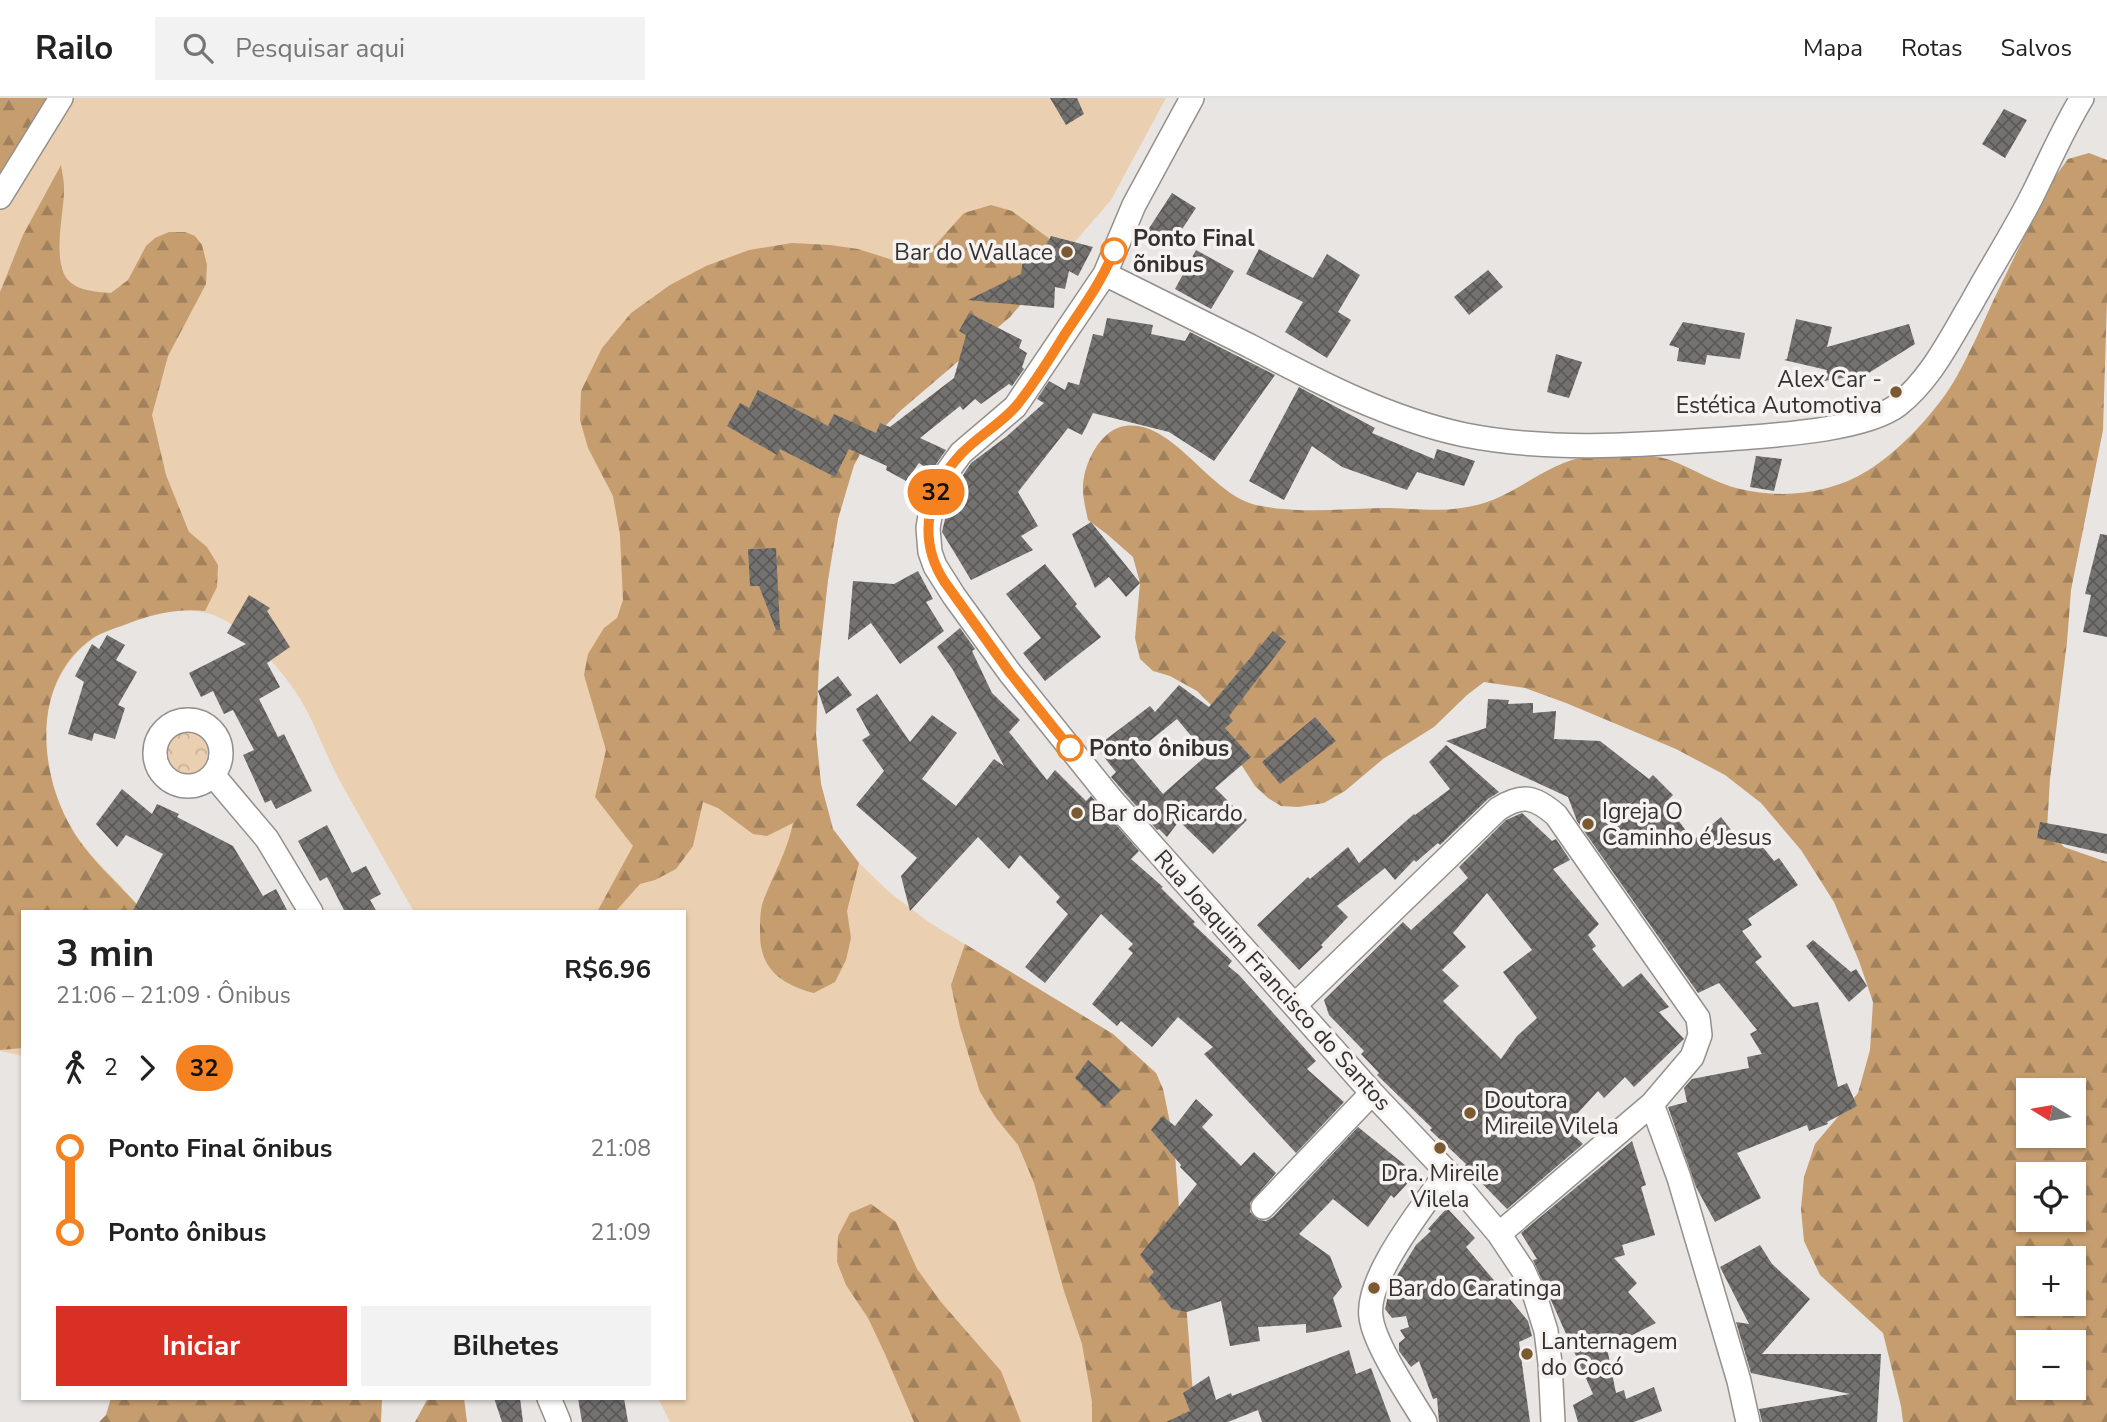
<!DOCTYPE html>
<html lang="pt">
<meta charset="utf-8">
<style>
:root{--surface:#fff;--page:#f2f2f2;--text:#222;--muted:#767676;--line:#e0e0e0;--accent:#d93025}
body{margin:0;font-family:"Nunito Sans",sans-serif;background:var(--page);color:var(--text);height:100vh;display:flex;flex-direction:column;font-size:26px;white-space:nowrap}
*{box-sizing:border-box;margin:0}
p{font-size:23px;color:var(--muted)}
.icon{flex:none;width:38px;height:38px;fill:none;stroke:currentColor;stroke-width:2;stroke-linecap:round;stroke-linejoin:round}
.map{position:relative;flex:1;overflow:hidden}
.details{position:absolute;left:21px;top:812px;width:665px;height:490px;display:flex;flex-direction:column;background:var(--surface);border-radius:0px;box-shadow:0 2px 5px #0004}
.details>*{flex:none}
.badge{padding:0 14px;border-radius:23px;font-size:24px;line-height:46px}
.needle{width:46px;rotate:281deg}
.tools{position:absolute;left:2016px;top:980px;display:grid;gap:14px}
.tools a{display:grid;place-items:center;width:70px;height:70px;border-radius:0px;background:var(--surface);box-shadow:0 2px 5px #0004;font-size:35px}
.map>.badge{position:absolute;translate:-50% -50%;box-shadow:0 0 0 4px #fff}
.legs{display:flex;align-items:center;gap:10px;height:77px;padding:0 35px;font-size:23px}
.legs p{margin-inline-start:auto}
.head{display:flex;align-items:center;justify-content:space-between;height:119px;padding:0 35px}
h1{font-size:38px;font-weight:700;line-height:52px}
.primary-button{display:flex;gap:14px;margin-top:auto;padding:14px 35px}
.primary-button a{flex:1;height:80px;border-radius:0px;background:var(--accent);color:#fff;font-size:28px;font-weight:700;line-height:80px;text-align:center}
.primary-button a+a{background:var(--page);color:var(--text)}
ul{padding:0 35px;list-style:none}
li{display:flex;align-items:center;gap:24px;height:84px;font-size:26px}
li i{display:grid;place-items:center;width:10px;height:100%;margin:0 9px;background:currentColor}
li i::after{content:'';width:18px;height:18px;margin:-9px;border:5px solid;border-radius:50%;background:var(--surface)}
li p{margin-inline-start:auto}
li:first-child i{background:linear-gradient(#0000 50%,currentColor 0)}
li:last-child i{background:linear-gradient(currentColor 50%,#0000 0)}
header{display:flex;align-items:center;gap:42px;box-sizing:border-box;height:98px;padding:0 35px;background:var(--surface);border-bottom:2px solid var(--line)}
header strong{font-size:33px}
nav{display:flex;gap:38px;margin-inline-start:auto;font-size:24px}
.search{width:490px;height:63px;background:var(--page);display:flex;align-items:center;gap:18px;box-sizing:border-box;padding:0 24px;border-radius:0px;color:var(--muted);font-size:26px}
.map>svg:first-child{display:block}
.grass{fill:#eacfb0}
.forest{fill:url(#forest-firs);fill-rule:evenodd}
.park{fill:url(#park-crowns)}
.building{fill:url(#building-cross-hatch);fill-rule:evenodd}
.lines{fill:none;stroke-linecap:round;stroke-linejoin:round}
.street-casing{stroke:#93908d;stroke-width:26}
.street{stroke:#fff;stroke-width:23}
.line-1-casing{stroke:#fff;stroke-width:16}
.line-1{stroke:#f58220;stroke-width:10}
.stop-1-dot{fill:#fff;stroke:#f58220;stroke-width:3.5}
.poi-dot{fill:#7b5931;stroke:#f5f2ef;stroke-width:2.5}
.labels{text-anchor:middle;stroke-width:7;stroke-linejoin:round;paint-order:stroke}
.stop-label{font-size:23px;font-weight:bold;fill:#323130;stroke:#f5f2ef;text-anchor:start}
.poi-label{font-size:23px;fill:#323130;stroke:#f5f2ef;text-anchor:start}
.street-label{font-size:23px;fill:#323130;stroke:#f5f2ef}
</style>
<header>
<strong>Railo</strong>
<div class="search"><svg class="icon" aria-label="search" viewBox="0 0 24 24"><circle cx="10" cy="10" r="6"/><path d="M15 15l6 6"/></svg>Pesquisar aqui</div>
<nav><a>Mapa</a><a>Rotas</a><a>Salvos</a></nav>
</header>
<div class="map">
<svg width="2107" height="1324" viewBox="0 0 2107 1324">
<defs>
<pattern id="forest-firs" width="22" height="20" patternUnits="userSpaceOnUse" patternTransform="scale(1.75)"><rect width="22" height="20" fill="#c69d6f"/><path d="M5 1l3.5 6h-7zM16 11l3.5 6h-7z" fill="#a1815c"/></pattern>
<pattern id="park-crowns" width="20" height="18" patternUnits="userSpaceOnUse" patternTransform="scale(1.75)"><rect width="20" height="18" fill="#eacfb0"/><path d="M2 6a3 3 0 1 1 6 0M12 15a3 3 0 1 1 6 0" fill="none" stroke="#c9b298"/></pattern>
<pattern id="building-cross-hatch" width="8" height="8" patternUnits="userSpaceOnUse" patternTransform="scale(1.75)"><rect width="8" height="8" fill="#74726f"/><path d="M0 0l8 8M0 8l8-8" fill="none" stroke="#5b5957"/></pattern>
</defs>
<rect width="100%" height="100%" fill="#e8e5e2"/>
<path class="grass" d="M0,0H1166L1111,102L1010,219L900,313L864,349L854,367L838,421L828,482L819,562L816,636L821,686L833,731L859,765L889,794L930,825L1113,936L1156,975L1163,991L1174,1044L1195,1324H670L658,1300H684V814H414C390,771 365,728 341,685C328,662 319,636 307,613C291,582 265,554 239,532C212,509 183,509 150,518C130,523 107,529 91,542C34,586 36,666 69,725C82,750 103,770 123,790L23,814V958L0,953Z"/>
<path class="forest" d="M0,0H55L0,91Z
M2089,55L2107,62V201L2103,332L2071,492L2067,544L2050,681L2047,731L2064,749L2107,764V1324H1903L1901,1308L1883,1235L1820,1177L1804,1143L1801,1111L1804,1079L1815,1046L1858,995L1870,952L1873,904L1859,863L1834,804L1801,752L1761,705L1725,677L1676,651L1566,605L1525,590L1484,584L1467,597L1434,629L1383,661L1345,693L1324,705L1298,709L1281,708L1268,700L1255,688L1235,657L1219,615L1197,593L1170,578L1153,573L1140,561L1135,540L1140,485L1133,459L1108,437L1088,422C1085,408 1081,393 1084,379C1088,358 1103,331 1125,328C1173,321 1209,396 1256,407C1297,416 1340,411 1381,410C1418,410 1444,416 1481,406C1519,395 1550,363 1589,358C1597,357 1606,357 1614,357C1633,357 1652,356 1670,362C1694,371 1715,385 1740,391C1782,401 1830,396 1867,373C1899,354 1939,311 1957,278C1971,253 1983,225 1995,199C2013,161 2032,124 2050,86L2068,61ZM2028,992H2074V1038H2028ZM2028,1076H2074V1122H2028ZM2028,1160H2074V1206H2028ZM2028,1244H2074V1290H2028Z
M61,67C62,74 64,82 64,89C65,112 50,167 70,184C80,193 98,194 111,195L128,182L146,148L155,140L169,134H185L195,138L202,147L207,167L206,186L168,258L152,317L166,377L189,434L207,449L218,467L217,489L205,513C178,510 152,516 127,526C116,530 103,534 93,540C33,581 38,667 68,724C86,759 118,784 144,814H23V950L0,952V194L23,137Z
M991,107L1012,113L1066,153L1010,219L900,313L864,349L854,367L838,421L828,482L819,562L816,636L821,686L833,731L859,765L847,813L851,840L846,862L835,884L814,895C780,886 759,870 760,833C760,823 760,810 764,801C774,775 787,754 793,725L767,738L753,736L718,710L703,704L693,748L676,771L655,782L640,786L615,814H597L633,748L595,699L606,652L584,577L588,556L604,530L617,520L623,502L620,437L613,398L588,350L580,322L581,293L602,250L631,215L670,187L706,168L749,152L792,145L830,147L858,151L896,163L920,164L964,115Z
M965,846L1113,936L1156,975L1163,991L1174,1044L1195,1324H1092V1304L1082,1246L1064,1193L1034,1085L1018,1047L996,1020L980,994L960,929L951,887Z
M871,1106L896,1124L917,1171L941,1204L1001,1273L1021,1324H914L885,1256L868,1220L846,1187L837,1164L838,1138L850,1115Z
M111,1300H382L381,1324H99L106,1317Z
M428,1300H464L467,1324H415Z"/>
<path class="park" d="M161 655a27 27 0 1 1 54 0a27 27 0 1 1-54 0Z"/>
<path class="building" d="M1050,0H1077L1084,16L1066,27Z
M2004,11L2027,22L2005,60L1982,46Z
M1172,95L1196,110L1169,151L1146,135Z
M1051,138L1093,149L1078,178L1069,173L1065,191L1055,189L1054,210L968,202L1021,176L1023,162L1038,165Z
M1259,151L1313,180L1327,156L1360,177L1338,214L1351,222L1327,260L1285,234L1303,204L1246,176Z
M1196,152L1234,173L1211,211L1175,191Z
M1488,172L1503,189L1469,217L1454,199Z
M969,215L1022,242L1019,250L1027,255L1022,269L1024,271L1012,288L1009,286L981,306L975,301L963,312L960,308L920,340L946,352L931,373L919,365L906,383L886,372L887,368L849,351L835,379L780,351L777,357L727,328L740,305L749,310L758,292L828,328L834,316L876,335L880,325L890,329L954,280L966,237L959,233Z
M1107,220L1153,227L1151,236L1185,243L1190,234L1275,277L1214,363L1169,334L1093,315L1082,337L1068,330L1018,394L1038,428L1021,438L1033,452L971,482L942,434L951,395L971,365L1006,339L1044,305L1037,301L1049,283L1065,292L1068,284L1079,287L1093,236L1103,238Z
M1796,221L1832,229L1827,249L1909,226L1915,246L1867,276L1824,283L1827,272L1784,262L1787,261Z
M1683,224L1745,235L1740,261L1707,257L1705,267L1677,263L1679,250L1669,247Z
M1556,256L1582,264L1569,300L1547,294Z
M1299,289L1375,330L1372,335L1434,361L1437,351L1475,363L1464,388L1417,374L1407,392L1342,369L1312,348L1284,402L1249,383Z
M1756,358L1782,361L1774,393L1750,389Z
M1091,424L1140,485L1126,499L1109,479L1095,490L1072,436Z
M2100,436L2107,437V539L2083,534L2091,497L2085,496Z
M776,450L780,532H776L759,488H750L748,451Z
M1045,466L1077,506L1075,508L1101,539L1045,583L1023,555L1041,540L1006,496Z
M918,473L933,501L926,504L944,533L900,566L871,525L848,542L853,483L894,486Z
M249,497L270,510L267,513L290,549L267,565L280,589L259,601L278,639L284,636L312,693L276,711L271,702L265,705L243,657L254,652L233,612L224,616L213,593L201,599L189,575L246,546L227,535Z
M960,530L975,551L972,553L992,595L1020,622L1009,634L1047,682L1055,672L1086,703L1091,698L1139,753L1131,761L1163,789L1161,790L1195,824L1193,826L1232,863L1228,868L1239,877L1316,963L1307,971L1344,1004L1296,1055L1204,956L1213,949L1178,919L1152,949L1121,923L1117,928L1092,906L1133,855L1128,851L1133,846L1101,816L1045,885L1025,869L1068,816L1056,804L1060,799L1020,757L1009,771L978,739L910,813L901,778L917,760L856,707L884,673L862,642L870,637L856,611L877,596L910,644L932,617L957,635L922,681L956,708L994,661L1004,668L953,572L937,549Z
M1273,533L1286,544L1229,618L1233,623L1225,630L1251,659L1215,690L1247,722L1213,756L1179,723L1167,739L1159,731L1157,732L1111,679L1116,674L1096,649L1150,608L1155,614L1179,587L1209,609ZM1177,621L1207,657L1163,696L1131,658Z
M107,537L125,547L116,562L137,574L118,607L125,610L115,641L94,635L92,643L68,636L84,584L75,578L92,546L99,551Z
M838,578L852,597L826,616L818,593Z
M1488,601L1509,602L1508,606L1533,605V615L1556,613L1554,641L1600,643L1649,681L1653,677L1673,697L1665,705L1687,734L1689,732L1695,741L1721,719L1742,746L1754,738L1774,763L1779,760L1798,787L1748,821L1752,827L1742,833L1762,859L1755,864L1793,909L1818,904L1838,989L1847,985L1857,1008L1827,1024L1828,1026L1809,1033L1807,1027L1737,1055L1761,1100L1715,1124L1696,1089L1668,1009L1687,1004L1684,990L1692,981L1749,970L1747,959L1762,956L1750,936L1757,932L1719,885L1698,895L1577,723L1568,699L1446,643L1486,630Z
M1315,619L1336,643L1280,686L1262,664Z
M1446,647L1499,694L1488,701L1440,747L1438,745L1416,764L1414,762L1395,782L1385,770L1337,808L1348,819L1321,847L1323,849L1299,872L1257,827L1308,779L1310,781L1348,749L1359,765L1414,716L1415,717L1450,691L1429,664Z
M122,691L152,716L157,706L179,716L177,719L233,748L263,798L276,791L288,814H132L163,756L126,737L117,749L96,726Z
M1522,715L1552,743L1556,741L1570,762L1553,771L1599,826L1588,837L1596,848L1592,851L1623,889L1641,875L1669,909L1659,914L1684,941L1634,989L1625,979L1604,1000L1598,993L1565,1029L1583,1046L1507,1111L1465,1068L1466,1066L1430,1032L1432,1030L1377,977L1379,975L1361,956L1364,953L1329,917L1324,902L1403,824L1411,832L1468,780L1459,769L1506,722ZM1487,795L1532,852L1503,874L1537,920L1517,938L1501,961L1443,903L1459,888L1442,872L1466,849L1453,835Z
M2040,724L2107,736V756L2037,740Z
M327,727L352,775L366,768L381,796L370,802L377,814H345L327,779L320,783L298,743Z
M1813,842L1851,874L1856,871L1867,888L1849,904L1806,848Z
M1088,962L1121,992L1104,1009L1075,980Z
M1196,1001L1213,1017L1202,1029L1241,1068L1254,1054L1276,1075L1250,1105V1114L1259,1122L1266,1123L1273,1119L1358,1029L1416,1076L1394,1100L1391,1097L1368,1129L1333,1101L1299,1136L1330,1158L1342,1189L1333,1200L1342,1229L1306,1235V1226L1258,1229L1260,1243L1230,1248L1221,1203L1187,1214L1172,1211L1148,1181L1154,1174L1140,1157L1197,1086L1180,1069L1181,1067L1151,1032L1162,1018L1175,1028Z
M1632,1043L1646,1087L1641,1089L1655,1137L1622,1147L1625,1157L1614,1160L1637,1185L1628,1194L1656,1225L1607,1250L1616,1295L1624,1292L1626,1301L1654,1289L1662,1313L1634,1324H1578L1573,1307L1593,1296L1533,1162L1537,1161L1521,1135Z
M1447,1110L1475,1140L1466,1149L1528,1223L1532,1238L1519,1244L1530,1324H1439L1437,1300L1433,1301L1419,1263L1411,1269L1399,1253V1245L1405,1240L1400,1232L1409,1229L1406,1218L1392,1220L1385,1211L1390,1189L1416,1147L1431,1133L1428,1131Z
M1760,1147L1772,1166L1810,1201L1762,1256H1881L1877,1324H1762L1759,1311L1850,1296L1751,1275L1736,1224L1749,1226L1720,1169Z
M1349,1252L1356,1276L1371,1270L1391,1324H1262L1258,1312L1228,1324H1166L1190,1313L1183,1295L1209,1278L1216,1302L1231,1295L1232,1298Z
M494,1300H520L523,1324H502Z
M578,1300H624L628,1324H582Z"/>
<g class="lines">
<g class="street-casing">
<path id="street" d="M1192,0L1134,107L1105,176L1015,309L961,355L945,377L938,390L930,418L928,430L930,454L935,468L954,498L1010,575L1111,701L1372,995L1447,1074L1499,1136L1523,1172L1535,1198L1546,1233L1550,1265L1553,1324
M0,99L61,0
M1105,176C1153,200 1202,224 1250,248C1318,284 1389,321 1465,337C1556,355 1650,346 1740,340C1780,337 1867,331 1898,307C1931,281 1950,241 1971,206C1991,169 2014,134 2033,96C2049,64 2063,31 2082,0
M155 655a33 33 0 1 1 66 0a33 33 0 1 1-66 0Z
M213,677L267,741L311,814
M1295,907L1498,711C1523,695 1535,699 1556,717L1698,920L1700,937L1692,959L1652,1006L1499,1136
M1652,1006L1679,1080L1739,1283L1748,1324
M1263,1109L1372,995
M549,1300L559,1324
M1425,1324C1410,1299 1374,1246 1371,1219C1365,1179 1425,1107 1447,1074"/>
</g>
<use href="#street" class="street"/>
</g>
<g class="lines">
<g class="line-1-casing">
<path id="line-1" d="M1070,650L1010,575L944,483C917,441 927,392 961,356C978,338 1001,326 1017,307C1035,285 1050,260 1065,236C1083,209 1102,183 1114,153"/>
</g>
<use href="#line-1" class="line-1"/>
</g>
<g class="stop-1-dot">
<circle cx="1114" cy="153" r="12"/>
<circle cx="1070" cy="650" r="12"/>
</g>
<g class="poi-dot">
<circle cx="1067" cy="154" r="7"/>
<circle cx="1896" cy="294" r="7"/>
<circle cx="1077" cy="715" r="7"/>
<circle cx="1588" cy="726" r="7"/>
<circle cx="1470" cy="1015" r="7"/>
<circle cx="1440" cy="1050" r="7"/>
<circle cx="1374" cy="1190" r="7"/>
<circle cx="1527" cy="1256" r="7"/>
</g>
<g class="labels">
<g class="stop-label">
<text x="1133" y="148">Ponto Final<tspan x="1133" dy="26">õnibus</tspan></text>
<text x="1089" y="658">Ponto ônibus</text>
</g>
<g class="poi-label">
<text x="1053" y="162" text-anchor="end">Bar do Wallace</text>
<text x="1882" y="289" text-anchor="end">Alex Car -<tspan x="1882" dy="26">Estética Automotiva</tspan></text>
<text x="1602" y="721">Igreja O<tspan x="1602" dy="26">Caminho é Jesus</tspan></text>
<text x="1091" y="723">Bar do Ricardo</text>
<text x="1484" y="1010">Doutora<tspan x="1484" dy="26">Mireile Vilela</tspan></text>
<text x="1440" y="1083" text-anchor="middle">Dra. Mireile<tspan x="1440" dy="26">Vilela</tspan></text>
<text x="1388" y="1198">Bar do Caratinga</text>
<text x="1541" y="1251">Lanternagem<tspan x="1541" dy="26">do Cocó</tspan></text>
</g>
<g class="street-label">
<text transform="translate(1273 882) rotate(48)" y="8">Rua Joaquim Francisco do Santos</text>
</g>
</g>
</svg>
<div class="tools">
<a><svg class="needle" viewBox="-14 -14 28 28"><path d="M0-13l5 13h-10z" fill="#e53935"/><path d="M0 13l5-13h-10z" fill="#767676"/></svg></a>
<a><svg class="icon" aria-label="locate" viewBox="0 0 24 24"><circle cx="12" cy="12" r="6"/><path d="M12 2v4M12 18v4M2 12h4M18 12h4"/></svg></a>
<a>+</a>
<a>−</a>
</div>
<b class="badge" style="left:936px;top:394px;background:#f58220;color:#111">32</b>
<section class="details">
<div class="head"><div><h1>3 min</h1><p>21:06 – 21:09 · Ônibus</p></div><b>R$6.96</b></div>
<div class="legs"><svg class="icon" aria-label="walk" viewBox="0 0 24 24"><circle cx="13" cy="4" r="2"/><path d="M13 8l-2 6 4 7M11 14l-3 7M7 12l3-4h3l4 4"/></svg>2<svg class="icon" aria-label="forward" viewBox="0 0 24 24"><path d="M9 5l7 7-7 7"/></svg><b class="badge" style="background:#f58220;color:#111">32</b></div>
<ul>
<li><i style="color:#f58220"></i><b>Ponto Final õnibus</b><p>21:08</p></li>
<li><i style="color:#f58220"></i><b>Ponto ônibus</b><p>21:09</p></li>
</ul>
<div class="primary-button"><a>Iniciar</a><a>Bilhetes</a></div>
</section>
</div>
